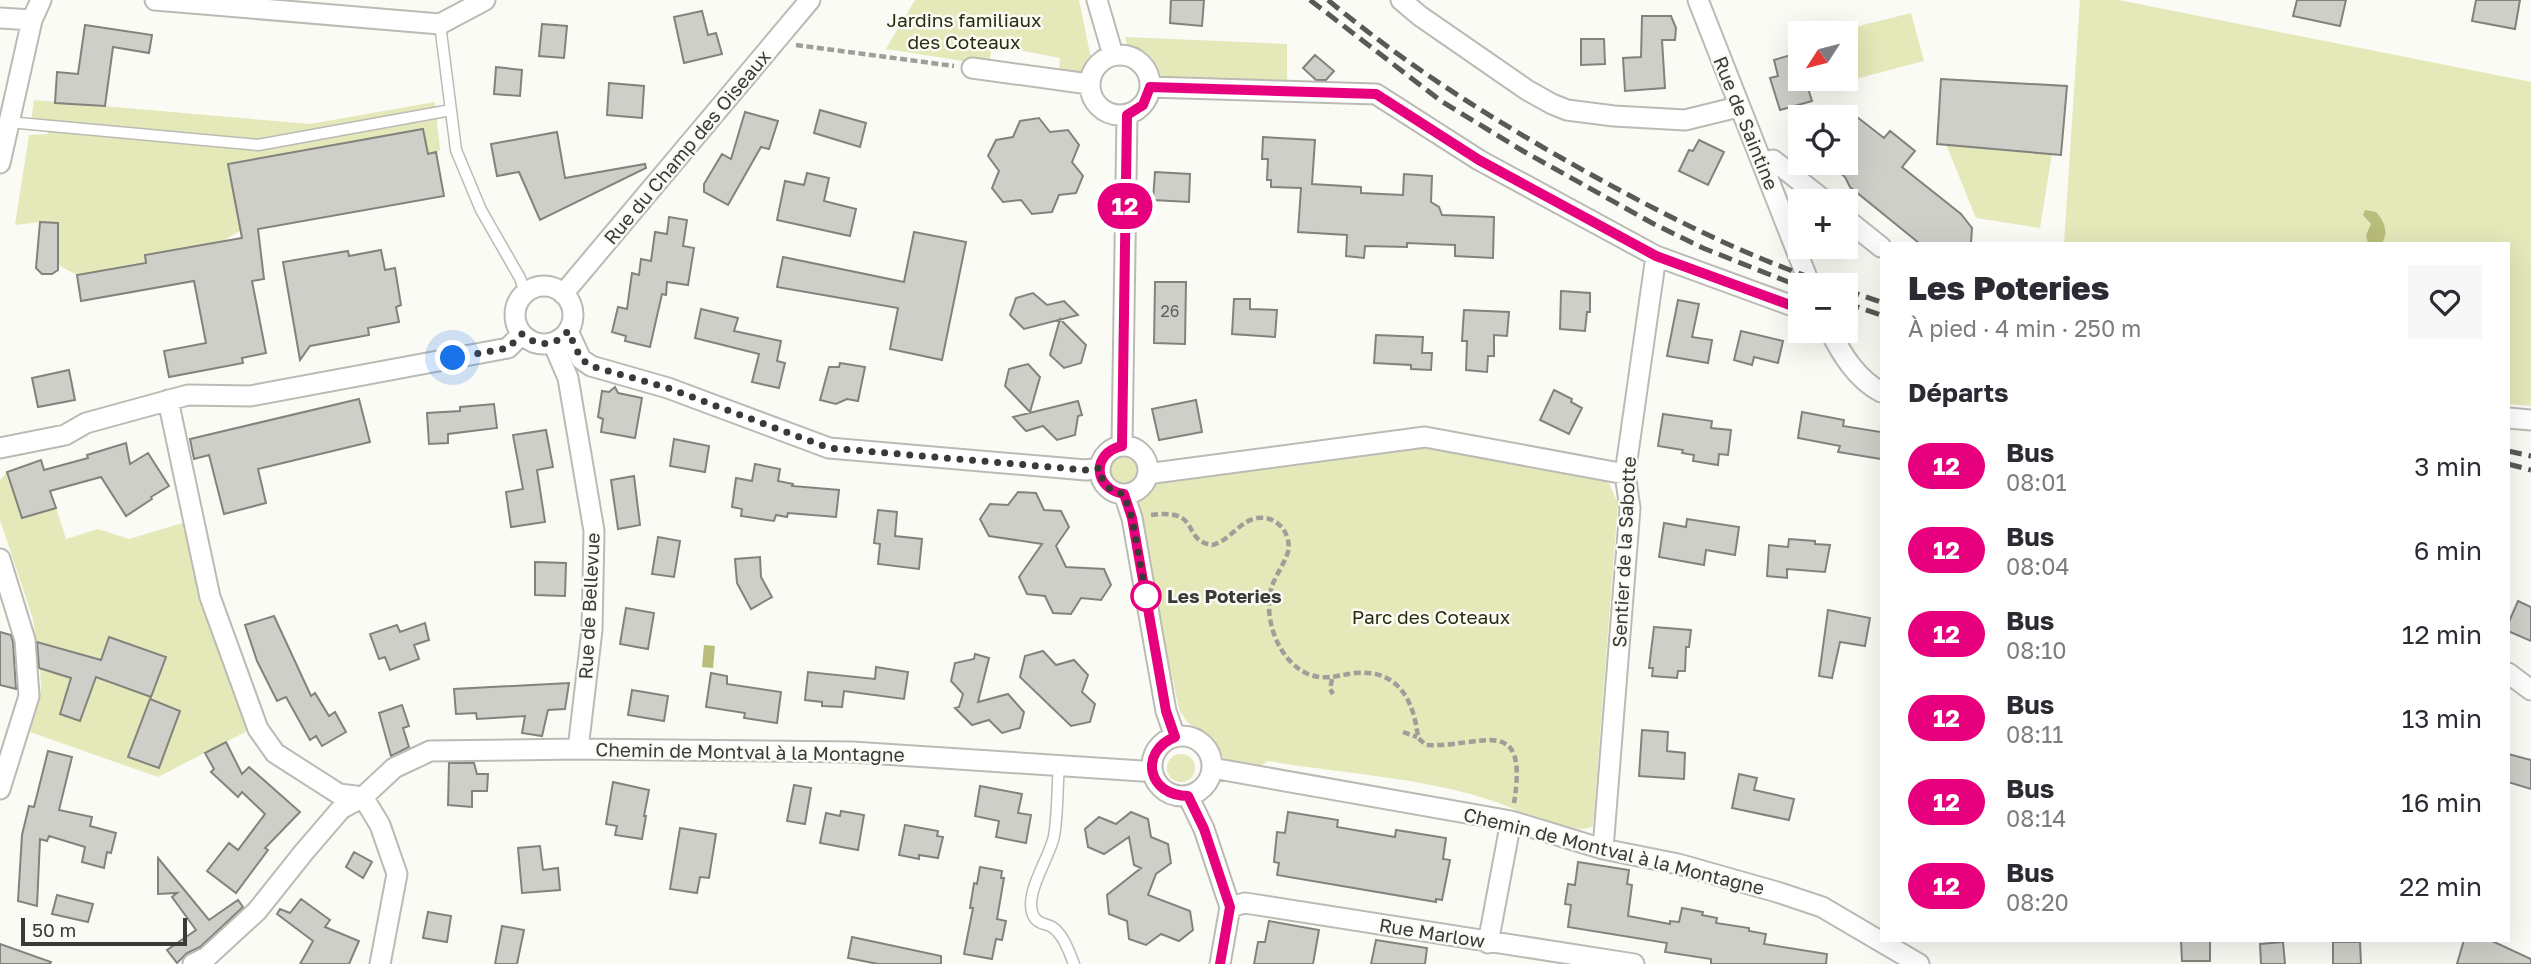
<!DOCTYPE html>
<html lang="fr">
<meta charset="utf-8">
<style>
:root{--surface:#fff;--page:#f7f7f7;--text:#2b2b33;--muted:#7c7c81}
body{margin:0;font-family:"Golos Text",sans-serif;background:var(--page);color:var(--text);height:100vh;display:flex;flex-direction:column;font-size:26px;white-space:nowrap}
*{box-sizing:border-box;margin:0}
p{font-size:23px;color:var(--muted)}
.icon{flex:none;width:38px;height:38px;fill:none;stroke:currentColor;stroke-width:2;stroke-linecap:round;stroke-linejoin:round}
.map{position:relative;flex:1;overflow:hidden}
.drawer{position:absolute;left:1880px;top:242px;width:630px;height:700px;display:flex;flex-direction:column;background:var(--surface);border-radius:0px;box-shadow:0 7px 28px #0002}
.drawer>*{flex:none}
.badge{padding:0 14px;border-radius:23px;font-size:24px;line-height:46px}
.needle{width:46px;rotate:234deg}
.tools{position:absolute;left:1788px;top:21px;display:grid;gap:14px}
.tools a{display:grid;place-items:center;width:70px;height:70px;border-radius:0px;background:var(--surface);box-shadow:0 7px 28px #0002;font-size:35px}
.scale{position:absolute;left:21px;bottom:18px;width:166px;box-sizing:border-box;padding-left:7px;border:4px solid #3a3a37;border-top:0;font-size:19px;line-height:24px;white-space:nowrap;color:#3a3a37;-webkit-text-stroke:5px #fafbf4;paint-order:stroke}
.you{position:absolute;width:35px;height:35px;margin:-18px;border:5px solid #fff;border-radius:50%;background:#1a73e8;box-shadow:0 0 0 10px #1a73e833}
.map>.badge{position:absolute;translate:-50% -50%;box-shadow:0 0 0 4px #fff}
h2{padding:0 28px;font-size:26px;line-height:63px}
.round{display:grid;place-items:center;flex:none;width:74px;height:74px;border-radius:0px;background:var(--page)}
.head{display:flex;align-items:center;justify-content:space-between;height:119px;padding:0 28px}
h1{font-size:33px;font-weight:800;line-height:52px}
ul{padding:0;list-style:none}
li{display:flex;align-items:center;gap:21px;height:84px;padding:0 28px}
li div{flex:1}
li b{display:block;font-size:26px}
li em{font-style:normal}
li .badge{min-width:77px;font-weight:700;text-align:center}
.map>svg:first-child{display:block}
.green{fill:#e5e8b9}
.water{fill:#b9bd7b}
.building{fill:#cecfc8;stroke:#82837d;stroke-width:2}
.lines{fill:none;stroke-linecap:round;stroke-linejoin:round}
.service-casing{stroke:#bbbbb5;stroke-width:13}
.minor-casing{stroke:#bbbbb5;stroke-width:23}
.path{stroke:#9f9f9a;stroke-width:4.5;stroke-dasharray:7 3.5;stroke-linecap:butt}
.service{stroke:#fff;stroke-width:10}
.minor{stroke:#fff;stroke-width:19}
.rail{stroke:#595955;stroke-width:5;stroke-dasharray:14 7;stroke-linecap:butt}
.line-casing{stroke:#fff;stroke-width:16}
.line{stroke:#e6007e;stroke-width:10}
.walk{stroke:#3a3a37;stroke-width:7;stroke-dasharray:0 12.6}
.stop-dot{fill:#fff;stroke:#e6007e;stroke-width:3.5}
.labels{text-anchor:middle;stroke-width:5;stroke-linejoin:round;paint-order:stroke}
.number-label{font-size:16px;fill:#5f5f5b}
.park-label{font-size:19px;fill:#2a2b0e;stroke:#fafbf4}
.street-label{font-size:19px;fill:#3a3a37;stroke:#fafbf4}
.stop-label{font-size:19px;font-weight:bold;fill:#3a3a37;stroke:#fafbf4;text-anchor:start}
</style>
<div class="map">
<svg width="2531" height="964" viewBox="0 0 2531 964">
<rect width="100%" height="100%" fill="#fafbf4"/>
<path class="green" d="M915,0H1079L1092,63L1082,73H1059L1060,58L992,45L989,65L886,49Z
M2080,0H2119L2531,82V406L2508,404V243H2064Z
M1911,13L1924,61L1840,83L1839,79H1846V33H1831Z
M1125,37L1287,44V84L1157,78L1141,59L1128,50Z
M1941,79L2063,85L2040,228L1976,218L1946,144Z
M34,100L310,124L435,102L440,150L436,153L444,196L241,230L222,242L145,254L146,263L77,275L58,265L59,238L40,222L15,225L29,135L48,134V122H31Z
M1426,446L1607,479L1618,503L1593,826C1572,838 1517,809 1496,802C1424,777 1343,774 1268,761L1259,767L1230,762L1224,758L1210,738L1187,722L1179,709L1134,501L1147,494L1155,482Z
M1109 471a14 14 0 1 1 28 0a14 14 0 1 1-28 0Z
M41,460L66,539L98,529L129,539L186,522L251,729L158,777L30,732L41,688L40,668L33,619L0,520V480L7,472Z
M1167 768a14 14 0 1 1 28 0a14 14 0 1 1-28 0Z"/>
<path class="water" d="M2365,210L2376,212C2384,221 2389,232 2382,243H2368L2366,235L2371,224L2363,215Z
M704,645L715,646L713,668L702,667Z"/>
<path class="building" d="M1171,0H1204L1202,26L1170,23Z
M2297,0H2346L2340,26L2293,16Z
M2476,0H2520L2515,29L2472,21Z
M702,11L708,35L716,33L722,54L684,63L674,17Z
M1642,16H1671L1676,28L1675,40H1662L1665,88L1625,91L1623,58L1641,57Z
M542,24L567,26L564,58L539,56Z
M85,25L152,35L149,53L113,47L105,106L55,103L57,72L78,74Z
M1581,39H1604L1605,64L1581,65Z
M1801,52V79H1805L1812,101L1780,110L1770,78L1778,76L1774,60Z
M1315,55L1334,71L1326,80H1316L1303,68Z
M496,67L522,70L520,96L494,94Z
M1941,79L2067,86L2061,155L1937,144Z
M609,83L644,86L642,118L607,115Z
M820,110L866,123L860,147L814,133Z
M745,112L778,121L769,149L761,147L728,205L704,192V184L722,154L731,159Z
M1857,117L1884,138L1890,131L1915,151L1902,167L1961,214L1972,228L1971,243H1919L1850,187L1845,177L1829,163H1846V131Z
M1039,118L1050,132L1068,130L1079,145L1072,162L1083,176L1076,193L1059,195L1052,212L1032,214L1021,200L1003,202L992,188L999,171L988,156L996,140L1013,137L1020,121Z
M423,129L428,154L436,152L444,196L258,229L264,279L252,281L266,353L242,358L243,363L169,377L164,351L206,343L194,281L81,301L77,275L146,263L145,255L242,238L228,164Z
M557,132L565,178L645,164L646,168L540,220L519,172L497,176L491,144Z
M1263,137L1315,140L1312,184L1361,187V193L1403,195L1404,174L1432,176L1431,202L1439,207L1442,215L1494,217L1493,258L1455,256V245L1407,243V247L1365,246L1364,258L1346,256L1347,235L1298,232L1301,188L1271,187V180H1267L1268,159H1262Z
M1699,140L1724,152L1708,185L1679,171L1689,150L1693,151Z
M1155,172L1190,174L1189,202L1153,200Z
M807,173L829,178L824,201L856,209L850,236L777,220L785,181L804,185Z
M669,217L687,220L683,246L694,248L688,285L667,282L666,295L662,294L650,347L625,341L626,336L612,332L618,307L627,309L632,273L639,275L641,259L651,261L655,232L667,234Z
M40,222L58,223V270L52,274H42L36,268Z
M914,232L966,242L942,360L890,349L898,308L777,287L783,257L904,282Z
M381,250L385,270L395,268L401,305L396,307L399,322L368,328L369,335L310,346L300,360L283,262L348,251L349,256Z
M1155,282H1186L1185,344L1154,343Z
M1561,291L1590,293V312H1587L1585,331L1560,329Z
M1033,293L1047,305L1064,301L1078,315L1024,329L1010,315L1016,298Z
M1234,299H1250V309L1277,310L1275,337L1232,334Z
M1678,300L1699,304L1692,337L1712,340L1708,363L1667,356Z
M701,309L738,318L734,331L781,341L777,361L785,363L779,388L752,382L759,354L695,338Z
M1464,310L1509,312L1507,336L1494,335V356H1488L1487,372L1466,370L1467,341H1462Z
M1060,319L1086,345L1081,363L1064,368L1050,355Z
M1741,331L1783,341L1778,363L1754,357L1752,365L1734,360Z
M1376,335L1423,337L1422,353H1432L1431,370L1411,369V365L1374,363Z
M840,363L865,367L858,401L847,399L836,404L820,400L829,367H839Z
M1028,364L1040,377L1030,412L1005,386L1009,369Z
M69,370L75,400L38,407L32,378Z
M615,387L618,393L642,398L635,438L601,432L603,419L598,417L602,391L609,392Z
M1554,390L1572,399L1571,402L1582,408L1569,434L1540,420Z
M359,399L370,442L258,469L266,503L224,514L209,455L194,459L190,439Z
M1196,400L1202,432L1159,440L1152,409Z
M1078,401L1082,415L1078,416L1075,435L1057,440L1043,426L1026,431L1013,417Z
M494,404L497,428L448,434V443L429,444L427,413L460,411V407Z
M1802,412L1844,420L1843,426L1881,432V459L1838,452L1840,446L1798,438Z
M1663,414L1712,421L1711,428L1731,430L1728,455L1719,454L1718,465L1693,461L1694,455L1682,453L1683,450L1658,446Z
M546,430L553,467L537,470L545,522L511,527L506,492L523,489L513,435Z
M674,439L709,446L705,472L670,466Z
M126,443L130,464L148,453L169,486L151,497L152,499L126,516L101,477L50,491L56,508L22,518L7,472L41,460L44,470L88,458L87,455Z
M755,464L780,469L778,481L793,484L792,486L839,490L836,517L788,513L787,517L776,515L774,521L741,516L742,509L732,507L736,478L752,481Z
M634,476L640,525L618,529L611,480Z
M1018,492L1036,493L1044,510L1061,511L1069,527L1056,546L1066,567L1104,569L1111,585L1101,600L1081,598L1071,614L1053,613L1045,596L1027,594L1019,577L1042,544L989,536L980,519L990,504L1008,505Z
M878,510L897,512L895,536L922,539L919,569L878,564L880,544L874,543Z
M1687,519L1739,527L1735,555L1706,550L1704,565L1659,557L1664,523L1686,527Z
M658,537L680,541L674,577L652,574Z
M1789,539L1815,541V544L1830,545L1825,572L1787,569V578L1767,576L1769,545L1788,547Z
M760,557L761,577L772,597L751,609L737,583L735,559Z
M535,562L566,563L565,596L535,595Z
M2518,601L2531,607V641L2508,631V624Z
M626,608L654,613L648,649L620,644Z
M1828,610L1870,618L1865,646L1840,642L1832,678L1819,676Z
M274,616L311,696L315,693L329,716L335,712L346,732L322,746L316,736L310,740L286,697L277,701L257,661L245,625Z
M425,623L429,640L414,645L419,659L390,670L385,657L379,659L370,634L397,625L400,632Z
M1654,627L1691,630L1689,647H1686L1685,671H1678L1677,678L1652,676L1653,668H1649Z
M0,632L11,635L13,642L16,689L0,685Z
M109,637L166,657L151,697L96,677L80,721L60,714L71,678L39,668L37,642L101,660Z
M1043,651L1056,665L1074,660L1088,675L1082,692L1095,704L1090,722L1071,726L1020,677L1025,656Z
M975,654L989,658L978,702L1008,694L1024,712L1020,728L1002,733L989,720L972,725L955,708L959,707L963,694L951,681L955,663L974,659Z
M876,667L908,672L904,699L844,691L842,707L822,706V702L805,700L808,672L875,679Z
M711,673L727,676V684L781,692L777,723L744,718L745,713L706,707Z
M569,683L565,709L548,710L542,736L522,733L525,716L477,719L476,713L456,714L454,689Z
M632,690L668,696L664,721L628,715Z
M150,699L180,711L159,768L128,757Z
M402,705L409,726L403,728L409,747L391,756L379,713Z
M1642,730L1668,732L1667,751L1685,753L1684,779L1639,776Z
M226,742L242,774L249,767L300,812L265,848L268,850L236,893L207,871L229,843L238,850L265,814L242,792L238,797L211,772L214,769L205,753Z
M48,751L72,757L59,810L92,817L90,826L116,833L111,853L107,852L104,868L82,862L85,847L49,836L47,841L40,839L37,906L18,901L22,835L29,806L34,807Z
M2508,754L2531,760V789L2508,782Z
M449,763H474L477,774H488L487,791H472V807L448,805Z
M1739,774L1757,778L1754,790L1794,799L1789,820L1732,808Z
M613,782L649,790L644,816H646L642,839L615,835L617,826L606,824Z
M794,785L811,788L805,824L787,821Z
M980,786L1022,794L1018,813L1031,815L1026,843L996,837L999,821L975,816Z
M841,811L864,815L858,850L820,843L826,813L840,816Z
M1131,812L1148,819L1151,837L1168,844L1171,863L1156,874L1148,895L1190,911L1193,930L1179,941L1161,934L1146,945L1129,939L1127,921L1109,914L1107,895L1141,868L1134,865L1129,837L1104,854L1088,847L1085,829L1099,817L1116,824Z
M1288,812L1338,820L1337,827L1395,837L1396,830L1446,838L1443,859L1450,860L1442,900L1436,899V902L1277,875L1279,863L1274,862L1277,832L1285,833Z
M905,825L938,831L937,836L943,837L938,858L919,855V859L899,855Z
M680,828L716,834L709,878L700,877L697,893L670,889Z
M540,846L543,870L558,868L560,890L522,893L518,848Z
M354,852L372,862L363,878L346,867Z
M158,858L209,920L238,900L243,907L200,947L187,953L177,963L167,950L196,930L172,897L177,893L158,894Z
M1578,862L1629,870L1627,884L1632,885L1628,916L1670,924V921L1679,922L1682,908L1703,912L1702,915L1717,918L1716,923L1749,928V931L1766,934L1764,944L1827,954L1826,964H1711V959L1665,952L1667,943L1568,927L1571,905L1565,904L1568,884L1575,885Z
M980,867L1002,871L1001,878H1004L997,919L1006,921L1002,940L996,939L992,959L964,954L973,908H970L974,883L977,884Z
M57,895L93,904L88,922L52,914Z
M301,899L330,920L325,927L359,941L349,964H300L313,941L277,914L280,909L290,913Z
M428,912L451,916L447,942L423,938Z
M1269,921L1319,930L1313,964H1254L1258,942H1265Z
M502,926L524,930L517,964H495Z
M852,937L941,956V964H878L848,958Z
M1376,940L1427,948L1425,964H1371Z
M2181,940H2210V961H2182Z
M2464,940H2490L2531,959V964H2457Z
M2283,942L2285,964H2261L2260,944Z
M2333,942H2360L2361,964H2333Z
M0,944L51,962L50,964H0Z"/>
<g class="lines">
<g class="service-casing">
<path id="service" d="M440,24L456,150L481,210L520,278L525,293
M8,122L258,145L451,110
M1059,766C1057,788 1058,813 1054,836C1050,858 1022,895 1034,917C1039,925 1046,923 1052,927C1064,935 1069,952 1074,964"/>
</g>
<g class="minor-casing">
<path id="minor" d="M155,0L440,24L485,0
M1097,0L1113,55
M1401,0L1420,16L1527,90L1552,104L1567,110L1614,116L1685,120L1738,107
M1698,0L1810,285
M0,18L32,20
M1090 85a30 30 0 1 1 60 0a30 30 0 1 1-60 0Z
M972,68L1089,84
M1150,87L1376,94L1479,160L1656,256L1801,309
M1762,162L1773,160L1825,201
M0,163L32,20L41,0
M1846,219L1881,247
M515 315a29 29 0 1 1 58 0a29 29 0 1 1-58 0Z
M563,294L810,0
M568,331L581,359L591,366L668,388L829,448L1086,470L1100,468
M1830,331C1842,355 1857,379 1881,392
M553,343L568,378L594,531L592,630L578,749
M168,400L210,597L258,729L275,753L339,794L363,797
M2508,418L2531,420
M1122,446L1127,115
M1100 470a24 24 0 1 1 48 0a24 24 0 1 1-48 0Z
M0,448L65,435L86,423L188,395L250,396L508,348L522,334
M1148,470L1154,473L1425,437L1625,474
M1124,494L1132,518L1166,711L1175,737
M0,559L25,640L29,696L0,789
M2508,673L2531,690
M1152 766a30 30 0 1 1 60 0a30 30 0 1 1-60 0Z
M1212,768L1511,821L1603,849L1678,864L1777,892L1822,907L1919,964
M1188,796L1204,829L1230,907L1220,964
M363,797L380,825L397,874L380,964
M1603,849L1630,508L1625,474L1656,256
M1230,907L1245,903L1634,964
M1488,943L1511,821
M193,964L207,957L257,911L304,852L341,809L363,797L394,768L430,751L578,749L852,752L1142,771L1152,769"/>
</g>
<path class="path" d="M796,45L954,66
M1151,515C1203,508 1180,540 1212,545C1230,541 1239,521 1257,518C1277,515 1292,534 1288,552C1284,564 1276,575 1272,586C1262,617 1278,661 1308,674C1326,681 1338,675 1355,673C1399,669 1414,701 1418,738L1426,745C1481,748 1529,711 1514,803
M1332,679L1330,689L1333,694
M1403,732L1417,737"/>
<use href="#service" class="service"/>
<use href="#minor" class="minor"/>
<path class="rail" d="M1310,0L1441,101L1523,151L1652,223L1703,248L1801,287
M1328,0C1411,69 1495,121 1590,174C1668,217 1747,257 1832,285
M1846,290L1881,302
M1846,303L1881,315
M2508,451L2531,456
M2508,464L2531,470"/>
</g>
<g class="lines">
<g class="line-casing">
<path id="line" d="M1220,964L1230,907L1204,829L1188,796C1148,796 1138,752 1175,737L1166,711L1132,518L1124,494C1093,489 1091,453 1122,446L1127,115L1143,105L1150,87L1376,94L1479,160L1656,256L1801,309"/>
</g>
<use href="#line" class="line"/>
<path class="walk" d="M453,358L508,348L522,334C538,347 555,347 568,331L581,359L591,366L668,388L829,448L1086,470L1100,468C1101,484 1109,491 1124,494L1132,518L1146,596"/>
</g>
<circle class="stop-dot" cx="1146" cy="596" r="14"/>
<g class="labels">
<g class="number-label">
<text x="1170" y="317">26</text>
</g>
<g class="park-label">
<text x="964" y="27">Jardins familiaux<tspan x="964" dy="22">des Coteaux</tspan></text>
<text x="1431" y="624">Parc des Coteaux</text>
</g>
<g class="street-label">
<text transform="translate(1746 123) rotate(68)" y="7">Rue de Saintine</text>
<text transform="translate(687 147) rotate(-50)" y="7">Rue du Champ des Oiseaux</text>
<text transform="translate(1624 552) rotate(-87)" y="7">Sentier de la Sabotte</text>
<text transform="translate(589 606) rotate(-87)" y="7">Rue de Bellevue</text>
<text transform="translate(750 752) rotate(1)" y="7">Chemin de Montval à la Montagne</text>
<text transform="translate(1614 851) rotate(14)" y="7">Chemin de Montval à la Montagne</text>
<text transform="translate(1432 933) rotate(9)" y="7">Rue Marlow</text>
</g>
<g class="stop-label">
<text x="1167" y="603">Les Poteries</text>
</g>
</g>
</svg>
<div class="tools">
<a><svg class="needle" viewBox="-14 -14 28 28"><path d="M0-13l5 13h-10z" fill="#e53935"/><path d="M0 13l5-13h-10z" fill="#7c7c81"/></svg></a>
<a><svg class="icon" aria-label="locate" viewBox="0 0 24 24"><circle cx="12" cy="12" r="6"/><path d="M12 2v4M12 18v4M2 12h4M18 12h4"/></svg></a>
<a>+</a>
<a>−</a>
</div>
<div class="scale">50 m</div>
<div class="you" style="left:453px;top:358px"></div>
<b class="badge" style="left:1125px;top:206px;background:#e6007e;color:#fff">12</b>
<section class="drawer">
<div class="head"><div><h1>Les Poteries</h1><p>À pied · 4 min · 250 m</p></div><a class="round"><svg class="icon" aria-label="heart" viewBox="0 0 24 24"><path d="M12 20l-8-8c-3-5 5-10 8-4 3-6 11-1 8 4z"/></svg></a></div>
<h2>Départs</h2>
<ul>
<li><span class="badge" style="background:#e6007e;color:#fff">12</span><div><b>Bus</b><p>08:01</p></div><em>3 min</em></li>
<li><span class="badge" style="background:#e6007e;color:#fff">12</span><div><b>Bus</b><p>08:04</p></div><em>6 min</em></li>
<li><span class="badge" style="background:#e6007e;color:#fff">12</span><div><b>Bus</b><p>08:10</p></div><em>12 min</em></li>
<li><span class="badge" style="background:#e6007e;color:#fff">12</span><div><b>Bus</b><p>08:11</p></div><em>13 min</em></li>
<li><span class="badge" style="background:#e6007e;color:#fff">12</span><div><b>Bus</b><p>08:14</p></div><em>16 min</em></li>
<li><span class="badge" style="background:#e6007e;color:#fff">12</span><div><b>Bus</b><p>08:20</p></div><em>22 min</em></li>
</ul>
</section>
</div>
